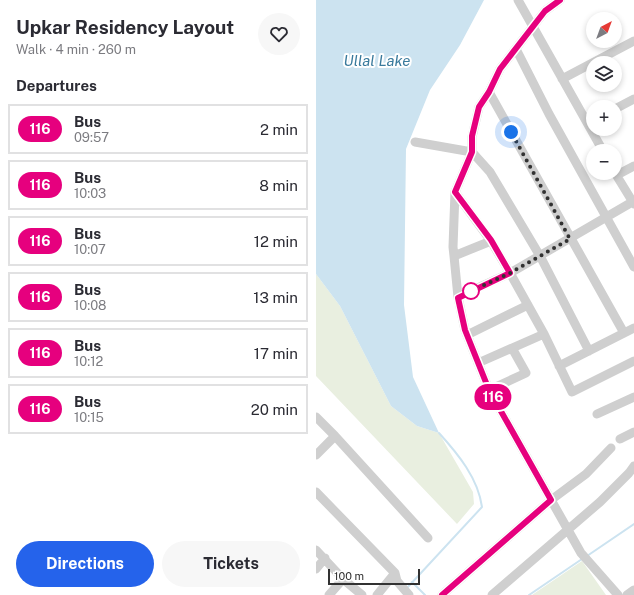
<!DOCTYPE html>
<meta charset="utf-8">
<style>
:root{--surface:#fff;--page:#f7f7f7;--text:#2b2b33;--muted:#7c7c81;--line:#e1e1e2;--accent:#2563eb}
body{margin:0;font-family:"Public Sans",sans-serif;background:var(--page);color:var(--text);height:100vh;display:flex;flex-direction:column;font-size:15px;white-space:nowrap}
*{box-sizing:border-box;margin:0}
p{font-size:13px;color:var(--muted)}
.icon{flex:none;width:22px;height:22px;fill:none;stroke:currentColor;stroke-width:2;stroke-linecap:round;stroke-linejoin:round}
.map{position:relative;flex:1;overflow:hidden}
.side{display:flex;flex-direction:column;background:var(--surface);width:316px}
.side>*{flex:none}
.badge{padding:0 8px;border-radius:13px;font-size:14px;line-height:26px}
.needle{width:26px;rotate:41deg}
.tools{position:absolute;left:270px;top:12px;display:grid;gap:8px}
.tools a{display:grid;place-items:center;width:36px;height:36px;border-radius:50%;background:var(--surface);box-shadow:0 2px 6px #0003;font-size:20px}
.scale{position:absolute;left:12px;bottom:10px;width:92px;box-sizing:border-box;padding-left:4px;border:2px solid #323232;border-top:0;font-size:11px;line-height:14px;white-space:nowrap;color:#323232;-webkit-text-stroke:3px #fff;paint-order:stroke}
.you{position:absolute;width:20px;height:20px;margin:-10px;border:3px solid #fff;border-radius:50%;background:#1a73e8;box-shadow:0 0 0 6px #1a73e833}
.map>.badge{position:absolute;translate:-50% -50%;box-shadow:0 0 0 2px #fff}
h2{padding:0 16px;font-size:15px;line-height:36px}
.round{display:grid;place-items:center;flex:none;width:42px;height:42px;border-radius:21px;background:var(--page)}
.overview{display:flex;align-items:center;justify-content:space-between;height:68px;padding:0 16px}
h1{font-size:19px;font-weight:700;line-height:30px}
.button{display:flex;gap:8px;margin-top:auto;padding:8px 16px}
.button a{flex:1;height:46px;border-radius:24px;background:var(--accent);color:#fff;font-size:16px;font-weight:700;line-height:46px;text-align:center}
.button a+a{background:var(--page);color:var(--text)}
ul{padding:0;list-style:none}
li{display:flex;align-items:center;gap:12px;height:50px;margin:0 8px 6px;padding:0 8px;border:2px solid var(--line);border-radius:0px}
li div{flex:1}
li b{display:block;font-size:15px}
li em{font-style:normal}
li .badge{min-width:44px;font-weight:700;text-align:center}
main{display:flex;flex:1;min-height:0}
.map>svg:first-child{display:block}
.green{fill:#e9efe0}
.water{fill:#cce3f0}
.lines{fill:none;stroke-linecap:round;stroke-linejoin:round}
.stream{stroke:#cce3f0;stroke-width:2}
.minor{stroke:#cfcfcf;stroke-width:9}
.line-casing{stroke:#fff;stroke-width:9}
.line{stroke:#e6007e;stroke-width:6}
.walk{stroke:#323232;stroke-width:4;stroke-dasharray:0 7.2}
.stop-dot{fill:#fff;stroke:#e6007e;stroke-width:2}
.labels{text-anchor:middle;stroke-width:4;stroke-linejoin:round;paint-order:stroke}
.water-label{font-size:15px;font-style:italic;fill:#397a9c;stroke:#fff}
</style>
<main>
<section class="side">
<div class="overview"><div><h1>Upkar Residency Layout</h1><p>Walk · 4 min · 260 m</p></div><a class="round"><svg class="icon" aria-label="heart" viewBox="0 0 24 24"><path d="M12 20l-8-8c-3-5 5-10 8-4 3-6 11-1 8 4z"/></svg></a></div>
<h2>Departures</h2>
<ul>
<li><span class="badge" style="background:#e6007e;color:#fff">116</span><div><b>Bus</b><p>09:57</p></div><em>2 min</em></li>
<li><span class="badge" style="background:#e6007e;color:#fff">116</span><div><b>Bus</b><p>10:03</p></div><em>8 min</em></li>
<li><span class="badge" style="background:#e6007e;color:#fff">116</span><div><b>Bus</b><p>10:07</p></div><em>12 min</em></li>
<li><span class="badge" style="background:#e6007e;color:#fff">116</span><div><b>Bus</b><p>10:08</p></div><em>13 min</em></li>
<li><span class="badge" style="background:#e6007e;color:#fff">116</span><div><b>Bus</b><p>10:12</p></div><em>17 min</em></li>
<li><span class="badge" style="background:#e6007e;color:#fff">116</span><div><b>Bus</b><p>10:15</p></div><em>20 min</em></li>
</ul>
<div class="button"><a>Directions</a><a>Tickets</a></div>
</section>
<div class="map">
<svg width="318" height="595" viewBox="0 0 318 595">
<rect width="100%" height="100%" fill="#fff"/>
<path class="green" d="M0,274L24,306L75,406L101,426L123,433L157,492L158,504L141,524L0,376Z
M266,561L290,595H216Z"/>
<path class="water" d="M0,0H168L144,45L114,90L90,149L88,305L97,377L123,433L101,426L75,406L24,306L0,274Z"/>
<g class="lines">
<path class="stream" d="M271,556L318,524
M96,582L109,595
M91,588L166,507C162,478 142,454 123,433
M213,595L266,559"/>
<path class="minor" d="M202,0L287,151
M244,0L229,11L184,69L173,92L163,107L156,137V152L139,192L137,247L138,256L142,297L149,330L173,390L265,553L302,595
M200,49L233,114L318,267
M246,79L318,41
M173,92L308,333
M299,109L318,99
M99,142L156,152L174,172L224,256L273,351
M299,173L318,204
M301,175L318,166
M139,192L175,241L194,273L228,334L256,392L318,361
M138,256L175,241
M142,297L194,273L318,201
M151,335L212,305
M162,363L228,334
M243,366L318,328
M173,390L210,373L196,348
M281,414L318,397
M0,417L19,436L112,538
M304,439L318,432
M0,455L19,436
M0,492L79,573L81,581L93,595
M0,550L27,579L46,595
M0,569L9,558
M13,595L27,579
M61,595L79,573
M126,595L235,500L270,474L295,448
M176,595L284,502L313,473L318,466
M311,595L318,590"/>
</g>
<g class="lines">
<g class="line-casing">
<path id="line" d="M126,595L235,500L173,390L149,330L142,298L194,273L175,240L139,192L156,152V136L163,107L173,92L184,69L229,11L244,0"/>
</g>
<use href="#line" class="line"/>
<path class="walk" d="M155,291L194,273L254,239L195,132"/>
</g>
<circle class="stop-dot" cx="155" cy="291" r="8"/>
<g class="labels">
<g class="water-label">
<text x="61" y="66">Ullal Lake</text>
</g>
</g>
</svg>
<div class="tools">
<a><svg class="needle" viewBox="-14 -14 28 28"><path d="M0-13l5 13h-10z" fill="#e53935"/><path d="M0 13l5-13h-10z" fill="#7c7c81"/></svg></a>
<a><svg class="icon" aria-label="layers" viewBox="0 0 24 24"><path d="M12 4l9 5-9 5-9-5zM3 14l9 5 9-5"/></svg></a>
<a>+</a>
<a>−</a>
</div>
<div class="scale">100 m</div>
<div class="you" style="left:195px;top:132px"></div>
<b class="badge" style="left:177px;top:397px;background:#e6007e;color:#fff">116</b>
</div>
</main>
